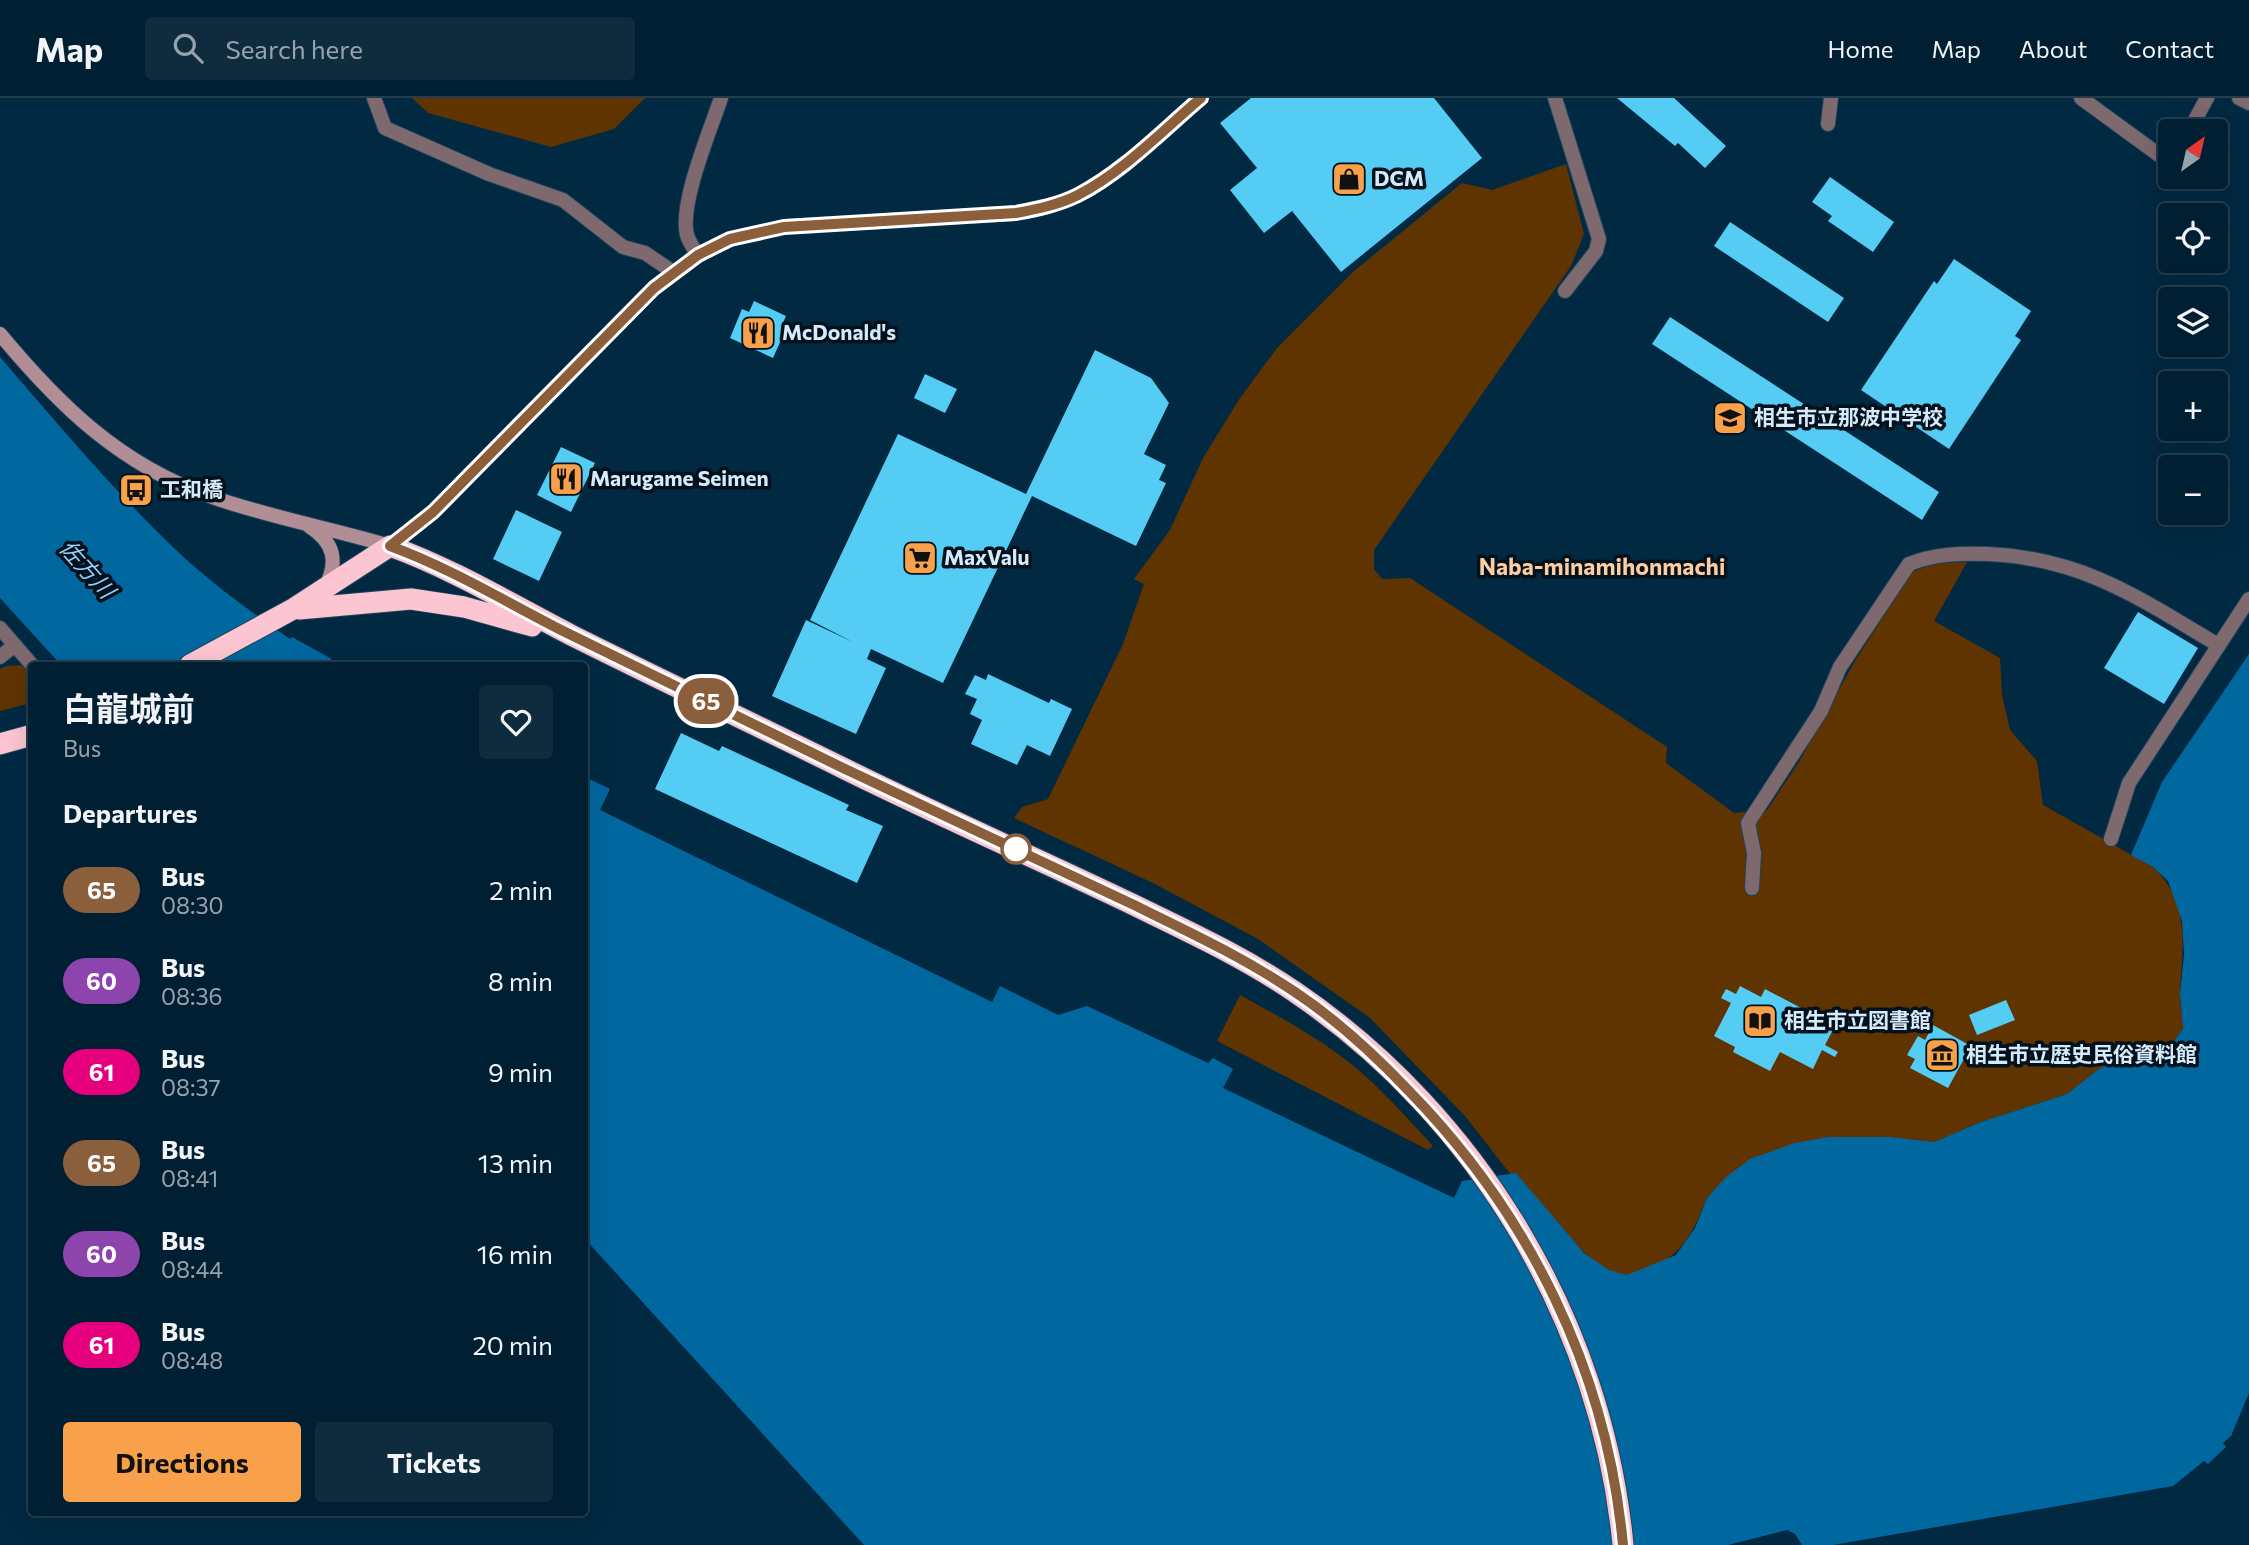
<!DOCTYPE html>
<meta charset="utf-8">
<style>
:root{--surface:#011f32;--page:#0f2c3e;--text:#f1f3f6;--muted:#96a2ac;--line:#233d4d;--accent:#f8a14a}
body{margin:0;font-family:Commissioner,"Noto Sans JP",sans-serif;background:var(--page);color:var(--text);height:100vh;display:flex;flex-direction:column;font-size:26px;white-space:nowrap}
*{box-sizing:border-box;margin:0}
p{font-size:23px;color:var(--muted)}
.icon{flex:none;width:38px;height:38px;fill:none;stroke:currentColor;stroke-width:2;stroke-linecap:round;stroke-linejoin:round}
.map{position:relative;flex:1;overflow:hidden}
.drawer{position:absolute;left:28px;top:564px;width:560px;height:854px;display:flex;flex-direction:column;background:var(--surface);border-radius:7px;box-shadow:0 7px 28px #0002,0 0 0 2px var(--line)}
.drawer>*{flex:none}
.badge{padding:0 14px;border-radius:23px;font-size:24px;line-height:46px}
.needle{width:46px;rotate:34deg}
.buttons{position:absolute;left:2158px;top:21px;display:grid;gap:14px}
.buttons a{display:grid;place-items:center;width:70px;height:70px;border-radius:7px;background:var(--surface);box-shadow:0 7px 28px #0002,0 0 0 2px var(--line);font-size:35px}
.map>.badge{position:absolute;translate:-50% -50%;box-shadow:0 0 0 4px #fff}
h2{padding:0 35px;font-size:26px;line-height:63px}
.round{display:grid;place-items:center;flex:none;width:74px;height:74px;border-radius:7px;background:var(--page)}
.overview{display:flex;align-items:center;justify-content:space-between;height:119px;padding:0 35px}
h1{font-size:33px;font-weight:700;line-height:52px}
.button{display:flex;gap:14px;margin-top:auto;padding:14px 35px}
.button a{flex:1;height:80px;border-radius:7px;background:var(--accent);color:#111;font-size:28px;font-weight:700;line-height:80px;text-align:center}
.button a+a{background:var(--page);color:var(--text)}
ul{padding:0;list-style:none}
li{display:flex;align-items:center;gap:21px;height:91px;padding:0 35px}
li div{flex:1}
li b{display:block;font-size:26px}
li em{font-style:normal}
li .badge{min-width:77px;font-weight:700;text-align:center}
header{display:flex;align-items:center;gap:42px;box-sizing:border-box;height:98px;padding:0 35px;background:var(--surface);border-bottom:2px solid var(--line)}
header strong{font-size:33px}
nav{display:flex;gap:38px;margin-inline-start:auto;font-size:24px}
.search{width:490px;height:63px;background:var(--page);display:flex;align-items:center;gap:18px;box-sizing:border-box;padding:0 24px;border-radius:7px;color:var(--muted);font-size:26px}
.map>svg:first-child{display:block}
.green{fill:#5f3400}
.water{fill:#00679f}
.building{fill:#54ccf3}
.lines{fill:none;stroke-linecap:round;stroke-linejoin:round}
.street-casing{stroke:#1f445c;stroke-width:16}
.secondary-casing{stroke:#1f445c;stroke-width:16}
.highway-casing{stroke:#1f445c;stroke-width:23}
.street{stroke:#7e696e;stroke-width:14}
.secondary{stroke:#b18e96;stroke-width:14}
.highway{stroke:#fbc5d2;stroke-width:21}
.line-casing{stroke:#fff;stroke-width:16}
.line{stroke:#8b5e3c;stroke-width:10}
.stop-dot{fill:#fff;stroke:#8b5e3c;stroke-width:3.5}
.labels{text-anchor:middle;stroke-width:7;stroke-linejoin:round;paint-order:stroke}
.poi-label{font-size:21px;font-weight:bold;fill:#d5eafa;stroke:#03111c;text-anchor:start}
.neighbourhood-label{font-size:23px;font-weight:bold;fill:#fecda1;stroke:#03111c}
.water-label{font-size:23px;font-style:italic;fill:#95d1ff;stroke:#03111c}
</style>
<header>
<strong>Map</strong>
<div class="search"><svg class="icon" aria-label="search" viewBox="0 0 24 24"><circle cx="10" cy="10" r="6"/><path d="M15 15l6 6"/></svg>Search here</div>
<nav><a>Home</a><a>Map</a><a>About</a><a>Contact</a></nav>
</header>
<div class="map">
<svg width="2249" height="1447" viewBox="0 0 2249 1447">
<rect width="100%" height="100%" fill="#012942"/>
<path class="green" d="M412,0H645L614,31L551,49L428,15Z
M1566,66L1584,136L1571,168L1374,452V471L1382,481L1410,480L1667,649L1666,665L1734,715L1767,712L1799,664L1855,563L1912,474L1936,465L1967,464L1934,523L2000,560L2002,597L2010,632L2037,663L2043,707L2153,769C2190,804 2183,846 2180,892C2180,905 2182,918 2183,931L2174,943L2136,951L2096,973L2067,996L1981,1024L1934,1044L1891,1039H1828L1707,1100C1694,1131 1685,1156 1651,1169C1644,1171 1633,1177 1626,1177C1589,1176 1539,1102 1516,1075L1511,1077L1465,1018L1370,920L1258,841L1153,785L1014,720L1022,709L1048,701L1123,546L1144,486L1134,481L1170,432L1203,360L1240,300L1277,250L1354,173L1462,85L1492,92Z
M22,567L32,573L31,605L0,613V571L7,568Z
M1240,897C1282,920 1325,943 1362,975C1387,997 1410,1023 1433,1048L1428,1052L1217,943Z"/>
<path class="water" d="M0,259C57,325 113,392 176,452C211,485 250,513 290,541L292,539L330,560L336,567H61L0,500Z
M2249,556V1295L2231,1338L2223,1345L2226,1349L2208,1366L2204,1363L2173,1388L1833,1447H1802L1795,1436L1787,1432L1728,1447H864L585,1141V679L610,691L600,712L992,904L1000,888L1058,917L1087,908L1208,965L1213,960L1233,971L1223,990L1454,1100L1462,1083L1516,1075L1584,1155L1609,1172L1627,1177L1676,1157L1695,1130L1707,1100L1725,1080L1750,1061L1795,1045L1828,1039H1891L1934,1044L1981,1024L2067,996L2096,973L2136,951L2174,943L2183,931L2180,896L2184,856L2182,823L2168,783L2153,769L2131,757L2162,684Z"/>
<path class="building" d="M1251,0H1434L1482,60L1341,174L1292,113L1264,135L1230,92L1257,70L1220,25Z
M1617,0H1674L1726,48L1705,70L1678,45L1675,48Z
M1830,79L1894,124L1873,154L1828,123L1832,118L1812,104Z
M1730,124L1844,200L1828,224L1714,148Z
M1954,161L2031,213L2015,238L2021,242L1949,351L1861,292L1934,183L1937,186Z
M754,203L786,218L781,229L786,231L773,260L730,240L742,211L749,214Z
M1670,219L1939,394L1922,422L1652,246Z
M1095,252L1151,280L1169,305L1144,356L1166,367L1159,382L1166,385L1136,448L1032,398L943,585L871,551L867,561L886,570L856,636L772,598L806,522L853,544L810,522L898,336L1026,396Z
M925,276L957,291L945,315L914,300Z
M561,349L595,365L571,414L537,397Z
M516,412L562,434L539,483L493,461Z
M2138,514L2198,550L2164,606L2104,570Z
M988,576L1049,605L1051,601L1072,611L1050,658L1027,647L1017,667L971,646L982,622L970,616L977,601L965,596L975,577L986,582Z
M681,635L719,653L722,648L849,707L846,712L883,728L857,785L655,691Z
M1740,888L1761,899L1765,891L1835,928L1825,947L1838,954L1835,959L1822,952L1813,971L1780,954L1770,973L1733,954L1735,949L1714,938L1731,905L1721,900L1726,891L1736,896Z
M2006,902L2015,922L1977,937L1969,917Z
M1933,927L1971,948L1948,990L1910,970L1915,961L1907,957L1918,938L1925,942Z"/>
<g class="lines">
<g class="street-casing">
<path id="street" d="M374,0L385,30L489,76L563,102L623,149L645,155L673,174
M1555,0L1599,141L1596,153L1565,193
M2081,0L2170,65
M2239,0L2249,5
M1828,26L1831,0
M2189,33L2207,0
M698,157C694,151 689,144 687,137C679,106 710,33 721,0
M0,530L32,567
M0,559L15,547
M2111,741L2129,685L2249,501
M1752,790L1754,755L1748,725L1821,613L1840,569L1909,466C1934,456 1960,455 1988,456C2082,460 2139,500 2218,547"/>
</g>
<g class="secondary-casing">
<path id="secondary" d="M0,236C59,307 119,366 209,398C268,419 330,430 390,448L433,414L655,189L698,157L730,141L784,129L1015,115C1037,111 1058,107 1078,97C1123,74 1162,33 1201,0
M309,428C334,444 339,463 325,490"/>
</g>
<g class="highway-casing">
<path id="highway" d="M299,511L411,501L464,509L532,528
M190,567L293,511L390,448C453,471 511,506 571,537C661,582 752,625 843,670C938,717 1036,760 1132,806C1187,833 1244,859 1295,894C1479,1019 1602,1226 1623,1447
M0,646L32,637"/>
</g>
<use href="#street" class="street"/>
<use href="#secondary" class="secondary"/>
<use href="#highway" class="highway"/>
</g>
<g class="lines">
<g class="line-casing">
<path id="line" d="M1201,0C1162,33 1123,74 1078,97C1058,107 1037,111 1016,115L784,129L730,141L698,157L654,190L433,414L390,448C450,470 506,504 563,533C656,579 750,624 843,670C939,716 1036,760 1132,806C1187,833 1243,859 1295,894C1337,922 1374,956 1409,993C1530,1117 1607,1274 1623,1447"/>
</g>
<use href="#line" class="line"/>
</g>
<defs>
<g id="shop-square" transform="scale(1.75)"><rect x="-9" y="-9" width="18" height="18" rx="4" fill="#f8a14a" stroke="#03111c"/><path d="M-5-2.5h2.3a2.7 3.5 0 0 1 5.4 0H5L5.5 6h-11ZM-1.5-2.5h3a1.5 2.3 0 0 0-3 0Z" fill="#111"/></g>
<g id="restaurant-square" transform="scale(1.75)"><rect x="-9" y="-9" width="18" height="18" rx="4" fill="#f8a14a" stroke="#03111c"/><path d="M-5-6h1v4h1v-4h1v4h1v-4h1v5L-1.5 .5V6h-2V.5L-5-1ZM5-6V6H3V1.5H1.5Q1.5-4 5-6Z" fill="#111"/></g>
<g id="school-square" transform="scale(1.75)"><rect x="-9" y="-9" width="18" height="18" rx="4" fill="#f8a14a" stroke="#03111c"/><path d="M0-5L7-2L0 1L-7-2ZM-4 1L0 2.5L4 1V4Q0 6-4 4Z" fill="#111"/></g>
<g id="bus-square" transform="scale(1.75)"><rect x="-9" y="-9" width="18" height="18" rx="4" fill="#f8a14a" stroke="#03111c"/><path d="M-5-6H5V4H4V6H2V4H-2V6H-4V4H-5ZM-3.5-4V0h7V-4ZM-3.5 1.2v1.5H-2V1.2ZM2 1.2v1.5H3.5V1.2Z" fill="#111"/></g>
<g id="supermarket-square" transform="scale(1.75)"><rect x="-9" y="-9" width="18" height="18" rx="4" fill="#f8a14a" stroke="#03111c"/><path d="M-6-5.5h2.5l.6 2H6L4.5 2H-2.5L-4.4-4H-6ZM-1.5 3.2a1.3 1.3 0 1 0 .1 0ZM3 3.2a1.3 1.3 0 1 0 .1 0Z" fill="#111"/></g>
<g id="library-square" transform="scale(1.75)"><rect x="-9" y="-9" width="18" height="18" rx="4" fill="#f8a14a" stroke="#03111c"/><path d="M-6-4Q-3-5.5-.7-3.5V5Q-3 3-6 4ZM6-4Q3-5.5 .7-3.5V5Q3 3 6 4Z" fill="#111"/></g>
<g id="museum-square" transform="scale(1.75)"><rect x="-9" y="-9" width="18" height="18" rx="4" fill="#f8a14a" stroke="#03111c"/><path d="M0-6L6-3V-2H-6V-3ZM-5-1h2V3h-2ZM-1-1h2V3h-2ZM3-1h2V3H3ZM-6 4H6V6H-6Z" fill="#111"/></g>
</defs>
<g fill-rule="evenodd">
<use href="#shop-square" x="1349" y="81"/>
<use href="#restaurant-square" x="758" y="235"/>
<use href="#school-square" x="1730" y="320"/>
<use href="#restaurant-square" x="566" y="381"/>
<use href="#bus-square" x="136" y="392"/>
<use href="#supermarket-square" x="920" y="460"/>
<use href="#library-square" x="1760" y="923"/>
<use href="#museum-square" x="1942" y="957"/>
</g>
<circle class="stop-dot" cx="1016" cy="751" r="14"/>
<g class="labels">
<g class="poi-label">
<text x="1374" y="88">DCM</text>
<text x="782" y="242">McDonald's</text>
<text x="1754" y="327">相生市立那波中学校</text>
<text x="590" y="388">Marugame Seimen</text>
<text x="160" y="399">工和橋</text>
<text x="944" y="467">MaxValu</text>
<text x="1784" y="930">相生市立図書館</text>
<text x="1966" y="964">相生市立歴史民俗資料館</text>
</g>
<g class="neighbourhood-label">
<text x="1602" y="477">Naba-minamihonmachi</text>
</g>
<g class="water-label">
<text transform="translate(87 471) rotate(48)" y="8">佐方川</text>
</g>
</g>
</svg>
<div class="buttons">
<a><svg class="needle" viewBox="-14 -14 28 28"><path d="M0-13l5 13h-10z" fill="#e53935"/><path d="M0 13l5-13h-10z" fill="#96a2ac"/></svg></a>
<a><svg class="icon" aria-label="locate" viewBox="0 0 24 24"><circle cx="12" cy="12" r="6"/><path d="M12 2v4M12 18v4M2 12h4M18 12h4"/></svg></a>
<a><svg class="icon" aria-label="layers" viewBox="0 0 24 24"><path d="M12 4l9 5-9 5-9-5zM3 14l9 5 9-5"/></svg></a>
<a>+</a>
<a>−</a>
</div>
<b class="badge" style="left:706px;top:603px;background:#8b5e3c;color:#fff">65</b>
<section class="drawer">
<div class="overview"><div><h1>白龍城前</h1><p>Bus</p></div><a class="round"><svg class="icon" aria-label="heart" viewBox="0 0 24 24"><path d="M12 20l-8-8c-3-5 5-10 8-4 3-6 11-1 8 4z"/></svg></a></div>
<h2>Departures</h2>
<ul>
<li><span class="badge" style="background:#8b5e3c;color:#fff">65</span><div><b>Bus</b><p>08:30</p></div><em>2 min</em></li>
<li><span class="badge" style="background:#8e44ad;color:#fff">60</span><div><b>Bus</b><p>08:36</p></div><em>8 min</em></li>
<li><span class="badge" style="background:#e6007e;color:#fff">61</span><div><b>Bus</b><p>08:37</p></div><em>9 min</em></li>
<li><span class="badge" style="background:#8b5e3c;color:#fff">65</span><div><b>Bus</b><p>08:41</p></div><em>13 min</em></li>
<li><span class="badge" style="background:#8e44ad;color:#fff">60</span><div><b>Bus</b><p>08:44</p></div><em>16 min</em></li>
<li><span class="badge" style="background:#e6007e;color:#fff">61</span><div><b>Bus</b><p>08:48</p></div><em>20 min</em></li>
</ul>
<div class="button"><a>Directions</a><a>Tickets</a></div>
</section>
</div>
